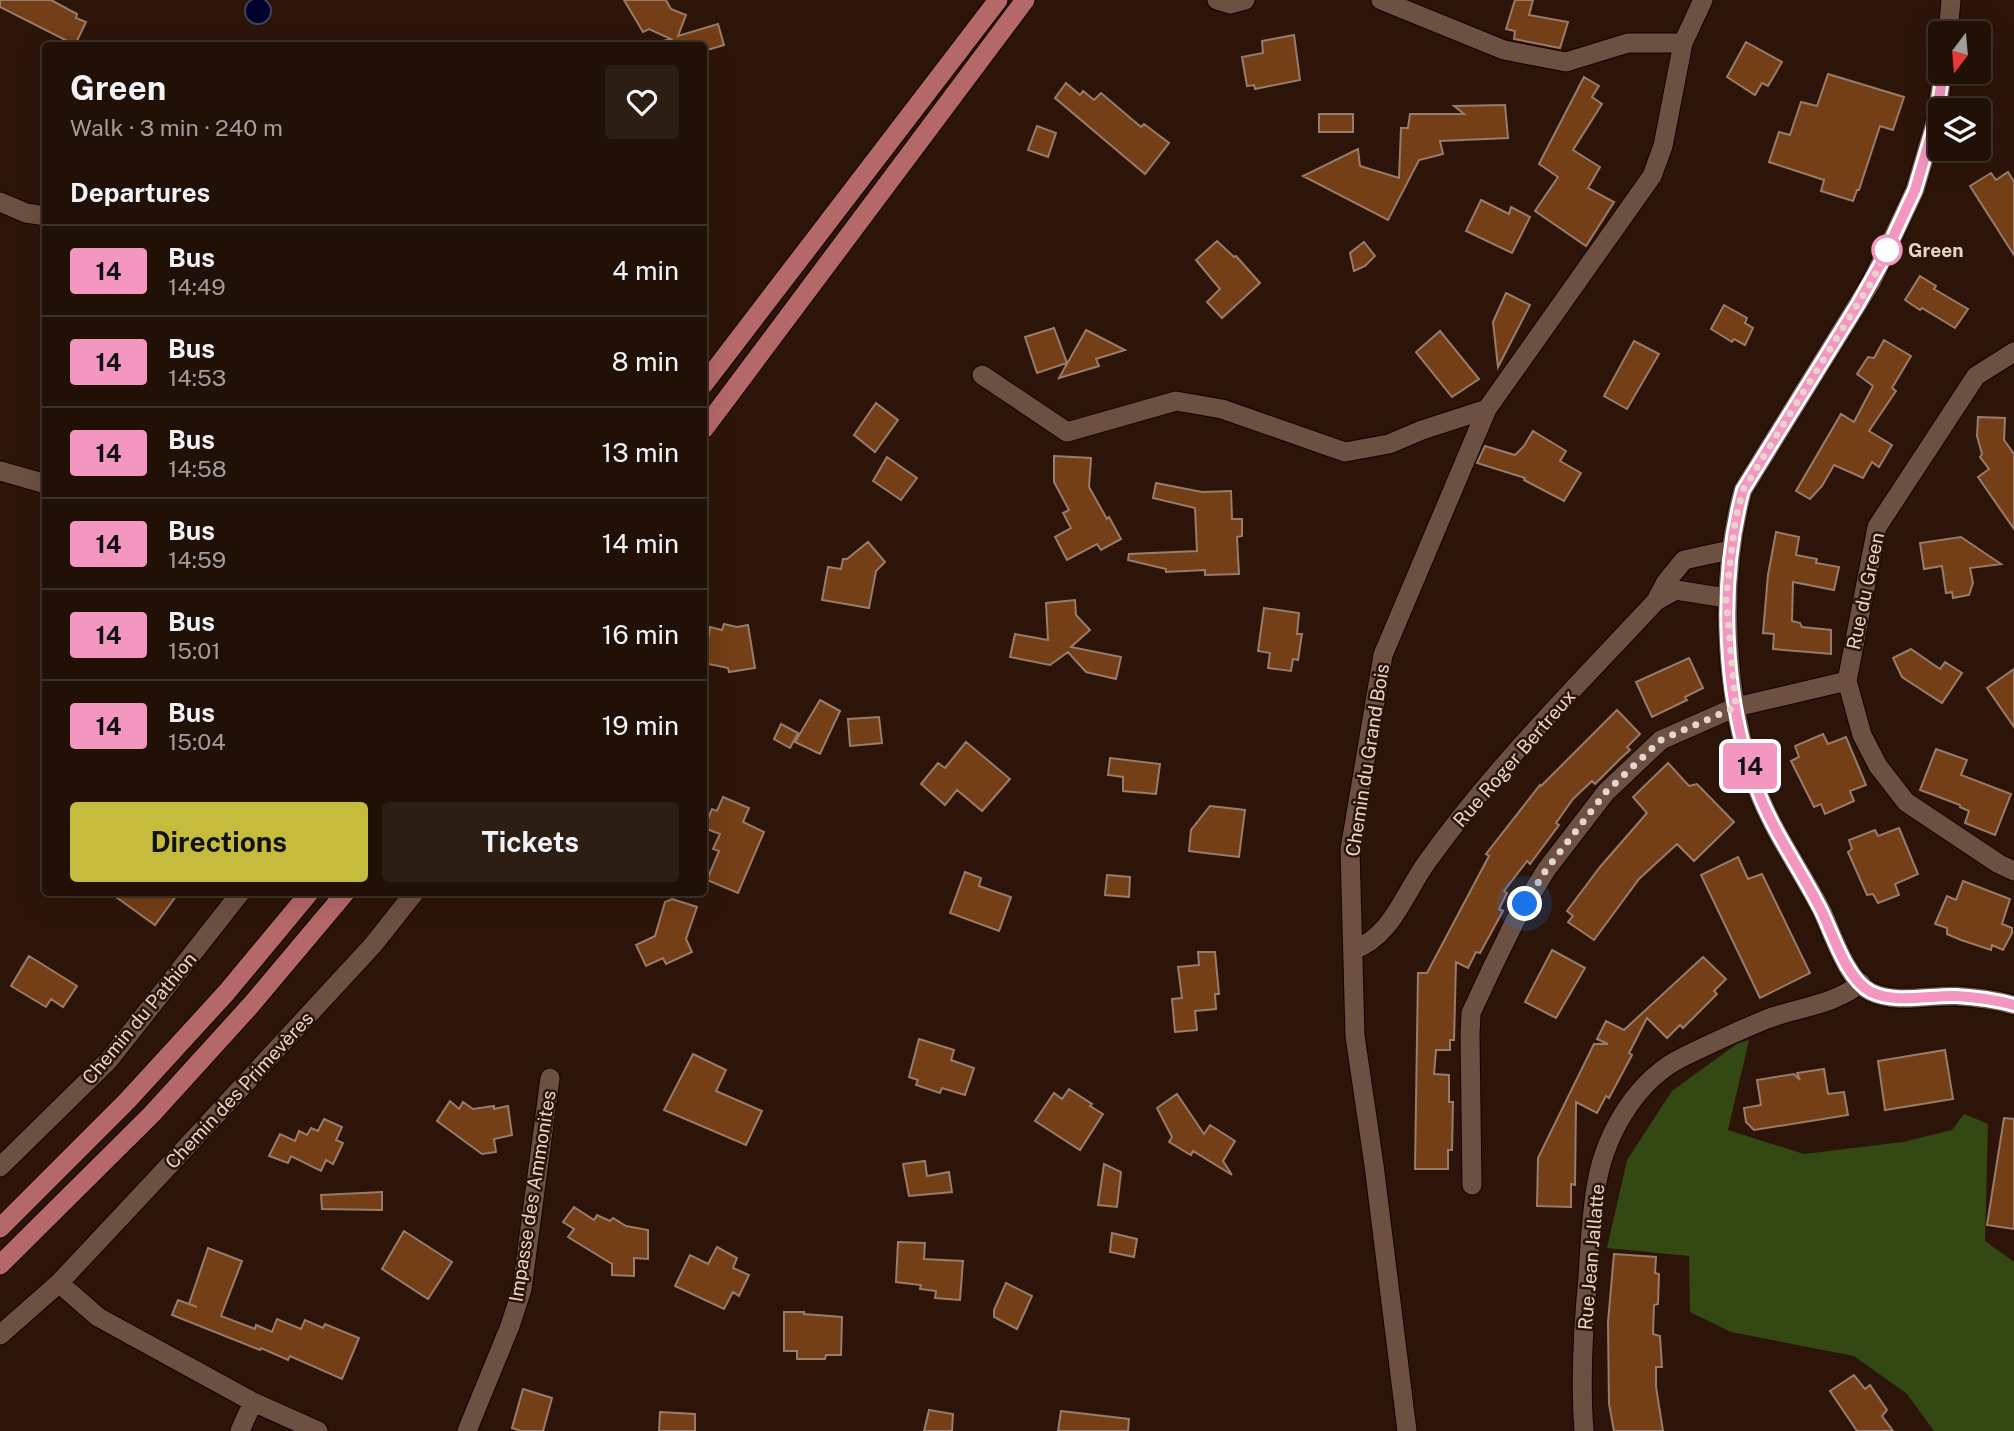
<!DOCTYPE html>
<meta charset="utf-8">
<style>
:root{--surface:#211006;--page:#2d1e14;--text:#f1f3f6;--muted:#a29d9b;--line:#3e3028;--accent:#c5bc3d}
body{margin:0;font-family:"Public Sans",sans-serif;background:var(--page);color:var(--text);height:100vh;display:flex;flex-direction:column;font-size:26px;white-space:nowrap}
*{box-sizing:border-box;margin:0}
p{font-size:23px;color:var(--muted)}
.icon{flex:none;width:38px;height:38px;fill:none;stroke:currentColor;stroke-width:2;stroke-linecap:round;stroke-linejoin:round}
.map{position:relative;flex:1;overflow:hidden}
.sheet{position:absolute;left:42px;top:42px;width:665px;height:854px;display:flex;flex-direction:column;background:var(--surface);border-radius:7px;box-shadow:0 7px 28px #0002,0 0 0 2px var(--line)}
.sheet>*{flex:none}
.badge{padding:0 14px;border-radius:5px;font-size:24px;line-height:46px}
.needle{width:46px;rotate:196deg}
.fabs{position:absolute;left:1928px;top:21px;display:grid;gap:14px}
.fabs a{display:grid;place-items:center;width:63px;height:63px;border-radius:7px;background:var(--surface);box-shadow:0 7px 28px #0002,0 0 0 2px var(--line);font-size:35px}
.you{position:absolute;width:35px;height:35px;margin:-18px;border:5px solid #fff;border-radius:50%;background:#1a73e8;box-shadow:0 0 0 10px #1a73e833}
.map>.badge{position:absolute;translate:-50% -50%;box-shadow:0 0 0 4px #fff}
h2{padding:0 28px;font-size:26px;line-height:63px}
.round{display:grid;place-items:center;flex:none;width:74px;height:74px;border-radius:7px;background:var(--page)}
.overview{display:flex;align-items:center;justify-content:space-between;height:119px;padding:0 28px}
h1{font-size:33px;font-weight:700;line-height:52px}
.button{display:flex;gap:14px;margin-top:auto;padding:14px 28px}
.button a{flex:1;height:80px;border-radius:7px;background:var(--accent);color:#111;font-size:28px;font-weight:700;line-height:80px;text-align:center}
.button a+a{background:var(--page);color:var(--text)}
ul{padding:0;list-style:none}
li{display:flex;align-items:center;gap:21px;height:91px;padding:0 28px;border-top:2px solid var(--line)}
li div{flex:1}
li b{display:block;font-size:26px}
li em{font-style:normal}
li .badge{min-width:77px;font-weight:700;text-align:center}
.map>svg:first-child{display:block}
.green{fill:#334813}
.water{fill:#00022b;stroke:#45415b;stroke-width:2}
.building{fill:#743e16;stroke:#987b6a;stroke-width:2}
.lines{fill:none;stroke-linecap:round;stroke-linejoin:round}
.minor-casing{stroke:#130200;stroke-width:21}
.tertiary-casing{stroke:#130200;stroke-width:21}
.primary-casing{stroke:#130200;stroke-width:21}
.minor{stroke:#6c5042;stroke-width:19}
.tertiary{stroke:#6c5042;stroke-width:19}
.primary{stroke:#b56868;stroke-width:19}
.line-casing{stroke:#fff;stroke-width:16}
.line{stroke:#f397c1;stroke-width:10}
.walk{stroke:#e5d5cc;stroke-width:7;stroke-dasharray:0 12.6}
.stop-dot{fill:#fff;stroke:#f397c1;stroke-width:3.5}
.labels{text-anchor:middle;stroke-width:5;stroke-linejoin:round;paint-order:stroke}
.stop-label{font-size:19px;font-weight:bold;fill:#e5d5cc;stroke:#2c1508;text-anchor:start}
.street-label{font-size:19px;fill:#e5d5cc;stroke:#2c1508}
</style>
<div class="map">
<svg width="2014" height="1431" viewBox="0 0 2014 1431">
<rect width="100%" height="100%" fill="#2c1508"/>
<path class="green" d="M1749,1040L1728,1130L1804,1154L1903,1142L1952,1130L1964,1114L1988,1124L1985,1241L2014,1262V1431H1934L1907,1394L1854,1356L1731,1332L1690,1312L1689,1256L1607,1248L1627,1160L1672,1091L1738,1043Z"/>
<path class="water" d="M245 11a13 13 0 1 1 26 0a13 13 0 1 1-26 0Z"/>
<path class="building" d="M0,0H51L77,14L76,18L86,22L75,45L0,7Z
M624,0H666L671,9L686,15L678,36L718,24L724,45L704,51V46H664L663,41L671,39L649,29L643,32Z
M1515,0H1533L1529,15L1568,22L1560,48L1514,39L1515,31L1506,29Z
M1294,35L1300,80L1255,89L1254,85L1247,86L1242,57L1263,53L1262,41Z
M1746,42L1782,62L1768,86L1762,83L1755,95L1727,77Z
M1828,74L1904,97L1893,130L1880,126L1859,190H1857L1853,201L1821,191L1824,180L1769,162L1779,132L1790,135L1801,102L1817,106Z
M1584,77L1599,86L1592,97L1602,104L1573,150L1600,167L1588,188L1614,202L1586,246L1535,211L1558,177L1539,164Z
M1066,83L1080,95L1083,91L1094,100L1101,93L1141,127L1144,124L1169,143L1145,174L1055,98Z
M1505,105L1508,138L1440,141L1443,154L1419,160L1388,220L1303,176L1358,149L1360,166L1399,178L1401,128H1408L1410,114H1464L1454,106Z
M1319,114H1353V132H1319Z
M1037,126L1056,133L1048,157L1028,150Z
M2008,172L2014,182V255L1970,186L1991,173L1996,180Z
M1481,200L1509,214L1511,207L1530,217L1512,253L1466,231Z
M1217,241L1234,257L1236,256L1260,283L1222,318L1207,302L1220,289L1196,260Z
M1364,242L1375,256L1365,266L1354,271L1350,253Z
M1920,276L1936,286L1934,289L1968,309L1955,328L1922,308L1920,310L1905,300Z
M1506,293L1530,305L1498,367L1493,322Z
M1724,305L1747,318L1745,323L1753,328L1745,345L1734,339L1732,342L1711,329Z
M1054,328L1067,363L1037,373L1025,337Z
M1086,330L1125,350L1096,359L1099,366L1059,378Z
M1440,331L1479,379L1452,397L1416,352Z
M1884,340L1911,356L1892,388L1896,391L1869,431L1892,445L1879,467L1872,462L1863,478L1834,465L1822,486L1810,499L1796,491L1841,414L1854,422L1873,386L1857,374L1868,357L1874,358Z
M1634,341L1659,354L1627,409L1604,396Z
M876,403L898,420L875,452L854,435Z
M1978,417L2005,418L2004,440L2014,454V529L1978,477L1989,469L1980,457L1982,454L1977,436Z
M1533,431L1566,451L1560,461L1581,473L1564,501L1524,480L1525,478L1477,463L1485,446L1515,455L1524,446Z
M1054,456L1091,458L1089,487L1107,519L1109,517L1121,539L1101,550L1097,544L1067,560L1055,537L1071,528L1063,513L1069,510L1054,482Z
M887,457L917,478L901,500L873,481Z
M1156,483L1202,492L1231,491L1232,519H1242V536L1237,537L1239,574L1205,575V570L1166,572V569L1128,560L1129,554L1197,551L1195,508L1153,498Z
M1776,532L1799,537L1796,555L1817,559L1816,563L1839,567L1834,590L1793,582L1792,621L1800,623L1802,627L1831,630V654L1773,649L1774,634L1763,633L1768,575Z
M1961,537L2001,564L1970,568L1973,583L1969,595L1953,598L1952,592L1946,593L1942,566L1924,569L1920,543Z
M868,542L885,562L876,571L869,608L822,600L828,567L841,569L843,559H847Z
M1075,600L1076,615L1090,630L1071,647L1121,657L1116,679L1086,672L1068,652L1050,665L1010,657L1015,634L1048,640L1046,603Z
M1264,608L1299,613L1297,634H1302L1298,660L1293,659L1291,671L1268,668L1270,653L1258,651Z
M724,624L737,627L748,625L755,668L729,672L728,668L704,663L710,627L722,630Z
M1911,649L1940,669L1945,662L1962,673L1942,703L1902,677L1893,658Z
M1689,658L1703,688L1685,697L1687,700L1652,717L1636,682Z
M2014,669V727L1987,688Z
M820,700L840,711L820,754L795,742Z
M1617,710L1640,734L1627,747L1630,750L1621,758L1595,784L1592,781L1573,799L1556,823L1559,825L1530,864L1527,861L1504,891L1507,893L1499,909L1503,911L1480,953L1476,952L1468,968L1456,962L1454,1040H1450V1050H1436L1434,1074L1449,1075V1102H1453L1452,1150H1448V1169H1415L1418,973H1427L1489,856L1486,854L1540,785L1541,786Z
M879,717L882,743L850,746L848,719Z
M781,724L798,733L790,748L774,739Z
M1823,734L1828,744L1846,737L1866,785L1850,791L1854,801L1825,814L1821,804L1814,807L1791,761L1799,757L1795,746Z
M966,742L1010,779L982,811L957,790L945,805L921,784L938,763L945,768Z
M1936,749L1967,760L1961,775L2011,794L1995,835L1965,823L1969,811L1960,807V805L1920,790Z
M1110,758L1160,764L1156,794L1123,791V777L1108,775Z
M1668,763L1689,786L1697,784L1734,822L1694,861L1677,844L1639,879L1594,940L1568,922L1573,916L1567,911L1600,867L1647,813L1633,797Z
M723,797L749,808L743,822L764,832L738,893L707,880L719,851L713,849L720,834L704,828L712,809L717,811Z
M1210,806L1245,810L1239,857L1189,851L1191,830Z
M1899,828L1918,874L1895,884L1899,895L1878,903L1873,894L1867,895L1848,852L1852,849L1849,840L1875,830L1878,836Z
M1738,857L1748,879L1762,874L1810,973L1760,998L1701,875Z
M965,872L981,878L979,886L1011,897L999,931L950,913Z
M1107,875L1130,877L1129,897L1105,895Z
M1963,881L2010,899L2002,924L2012,928V933L2003,950L1992,945L1991,950L1961,940L1947,934V928L1935,924L1947,896L1956,900Z
M109,892H179L155,925Z
M672,899L697,907L686,939L692,952L666,964L663,958L646,966L636,945L655,936L665,902Z
M1552,950L1585,968L1556,1018L1525,1002Z
M1198,952H1215L1219,994H1215L1216,1009L1195,1011L1197,1030L1175,1032L1172,999L1182,998L1178,967L1199,965Z
M29,956L77,986L63,1007L51,999L46,1007L11,986Z
M1703,957L1726,979L1714,991L1717,994L1683,1028L1680,1025L1667,1038L1647,1018L1629,1053L1632,1055L1609,1098L1606,1096L1597,1113L1576,1102L1575,1185L1571,1184V1207L1537,1206L1538,1158L1594,1044H1608L1597,1039L1606,1021L1624,1030Z
M919,1039L954,1050L951,1060L974,1068L965,1095L942,1088L940,1093L916,1085L918,1080L909,1077Z
M1945,1050L1953,1099L1885,1110L1878,1061Z
M693,1054L726,1070L716,1091L762,1111L746,1145L664,1110Z
M1824,1069L1828,1094L1844,1092L1848,1115L1754,1130L1746,1122L1744,1108L1761,1105L1757,1080L1794,1074L1800,1080L1797,1073Z
M1069,1089L1092,1104L1090,1106L1103,1114L1080,1150L1035,1121L1054,1093L1062,1099Z
M1177,1094L1204,1134L1210,1125L1235,1141L1223,1161L1232,1175L1193,1151L1191,1155L1169,1142L1172,1137L1157,1108Z
M450,1101L459,1109L463,1102L473,1109L494,1106V1109L508,1106L512,1135L494,1139L496,1152L482,1154L437,1121Z
M2004,1118L2014,1119V1229L1987,1225Z
M324,1119L342,1127L336,1140L343,1143L333,1164L326,1160L321,1171L291,1156L288,1163L269,1156L280,1134L295,1141L299,1131L307,1135L311,1128L318,1131Z
M925,1161L927,1176L949,1172L952,1192L909,1196L903,1164Z
M1104,1164L1121,1172L1117,1207L1098,1205Z
M382,1192V1210L322,1209L321,1195Z
M574,1207L594,1220L597,1215L610,1221L613,1218L626,1226L648,1230V1259L634,1258V1276L612,1275V1264L568,1237L574,1229L563,1222Z
M404,1231L452,1262L428,1299L382,1269Z
M1112,1233L1137,1239L1134,1257L1110,1252Z
M898,1242L925,1243L924,1259L963,1261L960,1300L935,1298L936,1291L920,1289L921,1285L896,1282Z
M717,1247L737,1258L733,1268L749,1275L739,1296L733,1292L724,1309L675,1286L690,1255L708,1264Z
M208,1248L242,1261L221,1316L255,1329L256,1325L272,1332L277,1319L301,1329L305,1320L323,1328L325,1324L359,1338L342,1379L290,1356L288,1360L261,1348L260,1350L172,1315L178,1300L197,1307L189,1304Z
M1614,1254L1656,1257L1655,1273L1659,1274L1658,1304L1654,1305L1653,1334L1660,1336L1662,1367H1656V1387L1663,1431H1614L1609,1404L1608,1322Z
M1006,1283L1032,1296L1017,1329L994,1317V1310Z
M784,1312H804V1314L842,1317L841,1355H826L825,1359H797V1351H784Z
M1854,1375L1865,1389L1870,1385L1887,1410L1882,1416L1893,1431H1857L1830,1391Z
M523,1389L552,1398L543,1431H521L512,1428Z
M929,1410L953,1414L952,1431H924Z
M1061,1411L1129,1419L1128,1431H1058Z
M660,1412L695,1414V1431H659Z"/>
<g class="lines">
<g class="minor-casing">
<path id="minor" d="M1217,0L1230,4L1245,0
M1381,0L1504,50L1566,62L1628,43H1683
M0,202L26,213L46,216
M982,375L1067,432L1176,401L1222,409L1345,452L1389,444L1422,430L1487,409
M0,471L46,484
M1656,601L1676,590L1726,598
M1847,681L1862,735L1878,766L1906,802L1999,864L2014,871
M1353,950C1391,938 1405,892 1427,862C1494,768 1577,686 1656,601L1666,582L1684,560L1730,550
M0,1167L109,1060L241,892
M1472,1185L1470,1035L1471,1013L1492,968L1515,921L1546,870L1606,792L1661,740L1736,707L1847,681L1877,527L1976,376L2014,352
M59,1283L98,1317L253,1402L318,1431
M0,1335L59,1283L192,1141L373,945L415,892
M240,1431L253,1402
M467,1431L510,1326L522,1289L550,1078
M1407,1431L1374,1165L1355,1036L1350,849L1383,655L1487,409L1652,176L1663,146L1683,43L1703,0
M1584,1431C1580,1380 1583,1328 1588,1277C1590,1246 1591,1213 1597,1182C1606,1132 1638,1078 1685,1056C1712,1043 1740,1030 1767,1019C1799,1007 1834,1005 1861,983"/>
</g>
<g class="tertiary-casing">
<path id="tertiary" d="M1948,33L1951,0
M1943,72L1936,119L1915,190L1872,281L1743,490C1718,581 1724,700 1757,789C1773,832 1801,870 1822,911C1833,935 1847,980 1871,992C1896,1004 1930,995 1956,996C1975,997 1996,1000 2014,1005"/>
</g>
<g class="primary-casing">
<path id="primary" d="M704,384L998,0
M704,429L1025,0
M0,1228L127,1101L226,993L310,892
M0,1265L152,1114L251,1005L346,892"/>
</g>
<use href="#minor" class="minor"/>
<use href="#tertiary" class="tertiary"/>
<use href="#primary" class="primary"/>
</g>
<g class="lines">
<g class="line-casing">
<path id="line" d="M1943,72L1936,119L1915,190L1881,263L1858,304L1743,490C1718,583 1723,698 1757,789C1773,832 1801,870 1822,912C1833,935 1847,980 1871,992C1896,1004 1930,995 1956,996C1975,997 1996,1000 2014,1005"/>
</g>
<use href="#line" class="line"/>
<path class="walk" d="M1525,904L1546,870L1606,792L1661,740L1736,707L1726,598L1735,522L1743,490L1872,281L1889,246L1887,250"/>
</g>
<circle class="stop-dot" cx="1887" cy="250" r="14"/>
<g class="labels">
<g class="stop-label">
<text x="1908" y="257">Green</text>
</g>
<g class="street-label">
<text transform="translate(1865 591) rotate(-78)" y="7">Rue du Green</text>
<text transform="translate(1514 758) rotate(-49)" y="7">Rue Roger Bertreux</text>
<text transform="translate(1367 760) rotate(-81)" y="7">Chemin du Grand Bois</text>
<text transform="translate(139 1018) rotate(-50)" y="7">Chemin du Pathion</text>
<text transform="translate(239 1090) rotate(-47)" y="7">Chemin des Primevères</text>
<text transform="translate(532 1196) rotate(-81)" y="7">Impasse des Ammonites</text>
<text transform="translate(1591 1257) rotate(-85)" y="7">Rue Jean Jallatte</text>
</g>
</g>
</svg>
<div class="fabs">
<a><svg class="needle" viewBox="-14 -14 28 28"><path d="M0-13l5 13h-10z" fill="#e53935"/><path d="M0 13l5-13h-10z" fill="#a29d9b"/></svg></a>
<a><svg class="icon" aria-label="layers" viewBox="0 0 24 24"><path d="M12 4l9 5-9 5-9-5zM3 14l9 5 9-5"/></svg></a>
</div>
<div class="you" style="left:1525px;top:904px"></div>
<b class="badge" style="left:1750px;top:766px;background:#f397c1;color:#111">14</b>
<section class="sheet">
<div class="overview"><div><h1>Green</h1><p>Walk · 3 min · 240 m</p></div><a class="round"><svg class="icon" aria-label="heart" viewBox="0 0 24 24"><path d="M12 20l-8-8c-3-5 5-10 8-4 3-6 11-1 8 4z"/></svg></a></div>
<h2>Departures</h2>
<ul>
<li><span class="badge" style="background:#f397c1;color:#111">14</span><div><b>Bus</b><p>14:49</p></div><em>4 min</em></li>
<li><span class="badge" style="background:#f397c1;color:#111">14</span><div><b>Bus</b><p>14:53</p></div><em>8 min</em></li>
<li><span class="badge" style="background:#f397c1;color:#111">14</span><div><b>Bus</b><p>14:58</p></div><em>13 min</em></li>
<li><span class="badge" style="background:#f397c1;color:#111">14</span><div><b>Bus</b><p>14:59</p></div><em>14 min</em></li>
<li><span class="badge" style="background:#f397c1;color:#111">14</span><div><b>Bus</b><p>15:01</p></div><em>16 min</em></li>
<li><span class="badge" style="background:#f397c1;color:#111">14</span><div><b>Bus</b><p>15:04</p></div><em>19 min</em></li>
</ul>
<div class="button"><a>Directions</a><a>Tickets</a></div>
</section>
</div>
